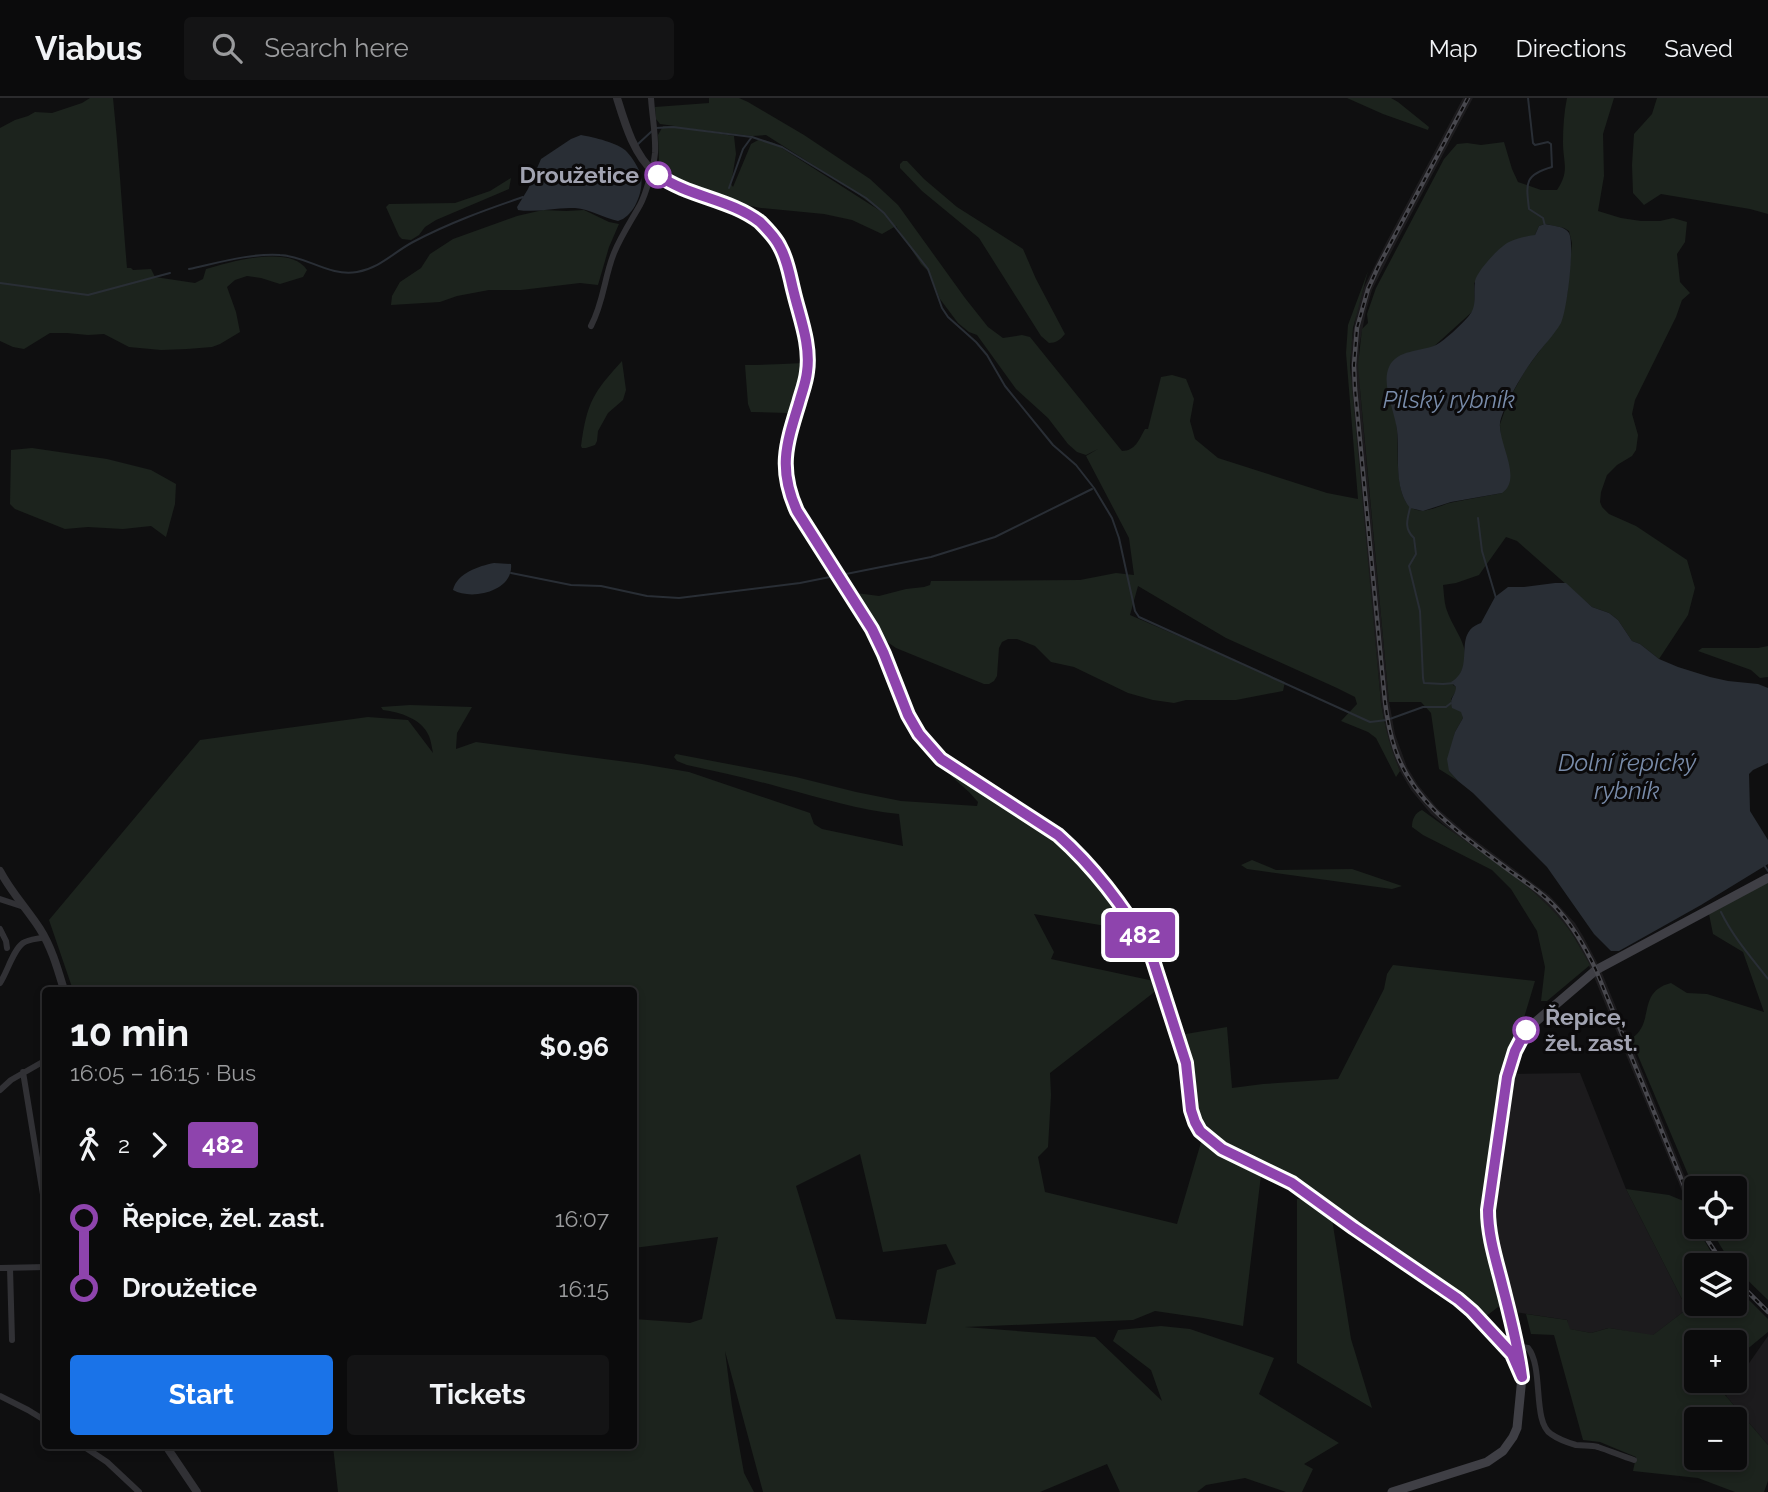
<!DOCTYPE html>
<meta charset="utf-8">
<style>
:root{--surface:#0b0b0c;--page:#141415;--text:#f1f3f6;--muted:#9a9b9d;--line:#2b2b2d;--accent:#1a73e8}
body{margin:0;font-family:Raleway,sans-serif;background:var(--page);color:var(--text);height:100vh;display:flex;flex-direction:column;font-size:26px;white-space:nowrap}
*{box-sizing:border-box;margin:0}
p{font-size:23px;color:var(--muted)}
.icon{flex:none;width:38px;height:38px;fill:none;stroke:currentColor;stroke-width:2;stroke-linecap:round;stroke-linejoin:round}
.map{position:relative;flex:1;overflow:hidden}
.panel{position:absolute;left:42px;top:889px;width:595px;height:462px;display:flex;flex-direction:column;background:var(--surface);border-radius:7px;box-shadow:0 4px 10px #0003,0 0 0 2px var(--line)}
.panel>*{flex:none}
.badge{padding:0 14px;border-radius:5px;font-size:24px;line-height:46px}
.buttons{position:absolute;left:1684px;top:1078px;display:grid;gap:14px}
.buttons a{display:grid;place-items:center;width:63px;height:63px;border-radius:7px;background:var(--surface);box-shadow:0 4px 10px #0003,0 0 0 2px var(--line);font-size:35px}
.map>.badge{position:absolute;translate:-50% -50%;box-shadow:0 0 0 4px #fff}
.legs{display:flex;align-items:center;gap:10px;height:77px;padding:0 28px;font-size:23px}
.legs p{margin-inline-start:auto}
.summary{display:flex;align-items:center;justify-content:space-between;height:119px;padding:0 28px}
h1{font-size:38px;font-weight:700;line-height:52px}
.primary-button{display:flex;gap:14px;margin-top:auto;padding:14px 28px}
.primary-button a{flex:1;height:80px;border-radius:7px;background:var(--accent);color:#fff;font-size:28px;font-weight:700;line-height:80px;text-align:center}
.primary-button a+a{background:var(--page);color:var(--text)}
ul{padding:0 28px;list-style:none}
li{display:flex;align-items:center;gap:24px;height:70px;font-size:26px}
li i{display:grid;place-items:center;width:10px;height:100%;margin:0 9px;background:currentColor}
li i::after{content:'';width:18px;height:18px;margin:-9px;border:5px solid;border-radius:50%;background:var(--surface)}
li p{margin-inline-start:auto}
li:first-child i{background:linear-gradient(#0000 50%,currentColor 0)}
li:last-child i{background:linear-gradient(currentColor 50%,#0000 0)}
header{display:flex;align-items:center;gap:42px;box-sizing:border-box;height:98px;padding:0 35px;background:var(--surface);border-bottom:2px solid var(--line)}
header strong{font-size:33px}
nav{display:flex;gap:38px;margin-inline-start:auto;font-size:24px}
.search{width:490px;height:63px;background:var(--page);display:flex;align-items:center;gap:18px;box-sizing:border-box;padding:0 24px;border-radius:7px;color:var(--muted);font-size:26px}
.map>svg:first-child{display:block}
.built{fill:#1c1b1d}
.green{fill:#1c231d;fill-rule:evenodd}
.water{fill:#292e35}
.lines{fill:none;stroke-linecap:round;stroke-linejoin:round}
.stream{stroke:#292e35;stroke-width:2}
.minor{stroke:#313135;stroke-width:6}
.tertiary{stroke:#313135;stroke-width:8}
.secondary{stroke:#3f3f45;stroke-width:9}
.rail-casing{stroke:#48484e;stroke-width:4.5}
.rail{stroke:#0b0a0b;stroke-width:2;stroke-dasharray:5;stroke-linecap:butt}
.line-1-casing{stroke:#fff;stroke-width:16}
.line-1{stroke:#8e44ad;stroke-width:10}
.stop-1-dot{fill:#fff;stroke:#8e44ad;stroke-width:3.5}
.labels{text-anchor:middle;stroke-width:6;stroke-linejoin:round;paint-order:stroke}
.stop-label{font-size:23px;font-weight:bold;fill:#a1a3b1;stroke:#0b0a0b;text-anchor:end}
.water-label{font-size:24px;font-style:italic;fill:#798caa;stroke:#0b0a0b}
</style>
<header>
<strong>Viabus</strong>
<div class="search"><svg class="icon" aria-label="search" viewBox="0 0 24 24"><circle cx="10" cy="10" r="6"/><path d="M15 15l6 6"/></svg>Search here</div>
<nav><a>Map</a><a>Directions</a><a>Saved</a></nav>
</header>
<div class="map">
<svg width="1768" height="1394" viewBox="0 0 1768 1394">
<rect width="100%" height="100%" fill="#0f0f10"/>
<path class="built" d="M1463,0H1473L1395,147L1372,192L1366,213L1359,249L1360,291L1367,369L1389,603L1395,636L1407,669L1418,687L1437,710L1467,736L1549,797L1575,825L1583,838L1600,870L1696,1106V1127L1592,874L1576,842L1568,830L1543,803L1462,742L1431,716L1411,692L1400,673L1391,654L1387,638L1381,605L1358,370L1351,291V248L1357,210L1364,189L1387,143Z
M1580,975L1626,1091L1687,1211L1652,1238L1609,1230L1591,1235L1569,1231L1567,1222L1515,1214L1502,1161L1494,1137L1492,1115L1511,976Z
M1768,1238V1347L1726,1298Z"/>
<path class="green" d="M90,0H113C119,56 122,113 127,170H131L133,172L151,171L155,179L195,185L203,181L206,171C230,164 291,146 307,172L303,179L280,186L261,180L247,178L235,182L227,189L236,214L240,234L220,246L212,249L187,251L161,252L129,249L104,236L88,237L67,235H50L24,251L13,249L0,243V30L15,22L28,18L35,14L52,15L82,5Z
M709,0H739L748,4L804,37L870,81L898,107L965,200L988,229L1003,240L1022,237L1030,239L1122,353C1135,353 1139,342 1145,331H1148L1161,279L1172,277L1186,281L1194,301L1190,323L1195,341L1218,360L1327,395L1358,401L1346,255L1348,227L1368,173L1353,230L1350,268L1381,605C1385,629 1390,650 1400,673L1396,679L1376,640L1368,634L1341,623L1357,606L1355,599L1337,590L1226,540L1138,488L1130,517L1285,584L1283,593L1236,602H1186L1174,605L1153,602L1128,595L1074,569L1051,564L1035,548L1017,541H1008L1002,544L999,550L997,578L994,583L989,586H984L896,550L883,541L857,499L856,495L879,498L906,491L924,489L930,487L931,483L1080,482L1116,475L1134,477L1129,440L1086,358L1098,351L1086,357L1077,354L1068,346L1048,320L1016,291L977,237L969,234L958,225L940,201L929,174L921,166L896,128L882,136L852,122L824,116L761,110L726,103L690,90L671,80L659,65L658,37L663,28H675L660,26L656,21L655,9L709,5ZM684,30L752,38L766,37L854,93L882,114L774,45L760,41L751,46L733,89L731,86L736,56L734,38Z
M1347,0H1391L1398,4L1429,29L1428,32L1383,16Z
M1567,0H1614L1603,36L1604,78L1598,113L1621,120L1641,123H1660L1673,120L1687,124L1685,144L1677,156L1680,184L1690,195L1682,202L1676,219L1635,302L1632,316L1638,337L1636,352L1632,358L1617,367L1607,377L1601,394L1600,404L1602,409L1609,416L1636,428L1687,462L1695,490L1688,517L1659,561L1640,546L1632,543L1618,522L1609,515L1592,509L1517,443L1506,439L1479,477L1456,485L1443,487C1444,495 1444,503 1446,510C1457,542 1479,552 1453,587L1456,589V593L1451,601L1462,614L1463,620L1455,634L1449,673L1458,683L1439,671L1431,615L1421,604H1389L1360,291L1358,267L1362,231L1368,225L1367,216L1376,190L1444,61L1457,46L1467,45L1481,47L1504,44L1512,71L1518,84L1541,92H1557C1570,73 1563,65 1563,44C1563,30 1564,14 1567,0ZM1545,126L1564,130L1569,133L1572,145L1567,198L1547,243L1526,271L1509,301L1500,326L1502,395C1486,398 1470,401 1454,404C1442,406 1429,415 1417,412C1393,407 1399,351 1397,332C1396,318 1391,304 1388,290L1473,213L1475,207L1474,185L1535,137L1539,128Z
M1657,0H1768V116L1750,111L1661,96L1644,107L1633,95L1632,67L1634,36L1652,16Z
M903,63H907L924,81L957,109L1023,151L1036,181L1065,236C1060,242 1056,245 1049,245L1041,238L979,140L922,93L900,70V66Z
M511,80L509,91L436,122L425,129L419,137L411,142L402,141L399,138L386,109L389,106L455,105L490,93Z
M543,112L566,113L584,112L609,124L619,126L609,149L598,187L580,185L521,192H489L457,198L440,204L391,207L392,198L400,184L421,170L430,156L453,141L517,118Z
M622,263L626,292L623,302L608,315L598,333L597,343L595,347L586,350H582L581,348C587,304 593,295 622,263Z
M803,265C802,283 798,301 788,315L751,314L748,306L745,267C765,267 784,266 803,265Z
M32,350L107,361L151,372L176,386L175,406L166,439L151,428L123,431L88,429L65,431L15,411L10,406L11,352Z
M1768,548V579L1760,580L1751,572L1698,553L1702,550H1758Z
M410,607L472,609L457,635L456,651L476,644L642,666L689,674L810,715L814,726L822,731L903,748L899,716C859,712 821,700 783,690C751,681 719,674 687,667L677,663L674,659L676,656L796,679L856,694L901,703L977,708L978,704L969,694L951,678L954,675L1042,731L1064,748L1100,790L1125,826L1118,830L1034,816L1054,854L1051,861L1154,883L1157,892L1050,975L1051,997L1048,1049L1038,1059L1045,1094L1177,1126L1202,1041L1261,1077L1243,1228L1203,1220L1155,1213L1133,1222L965,1229L1095,1239L1162,1303L1151,1272L1113,1243L1118,1232L1161,1228L1190,1231L1274,1260L1259,1296L1339,1345L1304,1366L1313,1371L1302,1394H1286L1245,1380L1206,1387L1197,1394H1120L1107,1366L1040,1394H763L725,1253L732,1308L744,1375L754,1394H338L333,1348H634V1221L690,1225L702,1221L718,1139L634,1150V892H73L49,822L200,642L368,619L408,622L433,655C432,650 431,643 429,638C422,621 400,614 383,612L381,609ZM860,1056L883,1154L946,1146L956,1166L937,1172L926,1226L836,1221L796,1088Z
M1422,712C1471,749 1529,781 1568,830C1576,841 1583,855 1590,867L1547,903H1541L1545,869L1537,833L1511,791L1492,772L1423,737L1412,729C1412,721 1415,715 1422,712Z
M1252,762L1276,772L1352,771L1402,788L1392,791L1247,771L1241,767Z
M1768,784V1202C1745,1180 1723,1159 1711,1129H1734V1090H1696V1095L1695,1093L1631,941C1656,925 1636,894 1671,885L1687,895L1707,896L1764,914L1743,854L1713,836L1709,816Z
M1393,867L1535,883L1523,923L1507,956L1501,984L1485,1107L1482,1135L1502,1206L1485,1219L1458,1201L1423,1171L1344,1116L1299,1080L1268,1067L1209,1036L1197,1015L1194,998L1192,964L1180,937L1227,929L1232,990L1263,986L1338,981L1384,891L1387,876Z
M1626,1091L1669,1097L1686,1104L1696,1129L1719,1167H1696V1206H1734V1187L1768,1221V1234L1734,1262V1244H1696V1283H1720L1719,1290L1768,1347V1383L1764,1394H1735L1698,1380L1633,1373L1636,1359L1600,1344L1583,1342L1554,1237L1531,1236L1526,1216L1567,1222L1570,1231L1591,1235L1609,1230L1653,1237L1687,1211ZM1696,1321H1734V1360H1696Z
M1297,1101H1304L1332,1121L1351,1241L1372,1310L1297,1265Z"/>
<path class="water" d="M581,37C593,39 619,45 627,54C632,59 639,70 641,78C644,93 634,119 618,123C603,120 590,111 575,110C555,109 537,115 518,112L517,109L528,91L541,61L571,41Z
M1545,126C1553,128 1565,128 1569,135C1575,146 1567,213 1561,225C1554,237 1543,248 1535,259C1525,271 1502,310 1500,325C1498,345 1523,381 1502,395L1451,404L1423,413L1410,410C1393,389 1400,357 1397,332C1395,314 1381,286 1389,269C1397,251 1421,254 1436,247C1445,242 1461,227 1468,219C1478,208 1473,197 1475,183C1477,173 1500,148 1509,144C1517,140 1527,138 1535,137L1539,128Z
M494,465L511,466C514,493 472,503 453,492C457,475 479,468 494,465Z
M1555,485H1566L1592,509L1609,515L1618,522L1632,543L1640,546L1659,561L1678,569L1710,579L1728,583L1758,586L1768,590V665L1753,672L1749,676L1750,713L1768,742V766L1701,807L1619,853H1611L1594,836L1547,769L1473,695L1458,683L1449,673L1447,661L1455,634L1463,620L1461,614L1452,610C1449,599 1456,597 1456,589L1451,584C1477,570 1451,535 1481,525L1495,499L1508,489H1524Z"/>
<g class="lines">
<path class="stream" d="M1528,0L1533,45L1535,47L1548,44L1551,46L1552,69C1524,77 1526,85 1529,111L1543,120L1545,128
M656,30L673,29L752,39L782,49L866,100L884,115L928,171L942,210L948,219L976,244L987,257L1005,288L1053,347L1076,367L1094,390L1112,420L1119,440L1135,513L1139,519L1370,624L1387,622L1423,609H1446L1451,605
M638,46L652,33
M729,90L743,51L751,40
M189,171C217,165 251,155 280,157C307,158 329,179 357,174C380,170 394,154 413,144C449,125 485,112 523,99
M0,185L88,197L170,175
M1410,410C1407,422 1404,431 1414,440L1416,456L1409,468L1420,513L1423,580L1424,585L1443,586L1454,585
M1478,420L1482,453L1496,500
M511,475L571,487L601,488L647,498L679,500L800,485L835,478
M841,477L931,459L995,439L1092,391
M1764,767L1768,773
M1721,814C1733,839 1751,859 1768,881"/>
<path class="minor" d="M591,228C604,203 604,180 614,155C621,138 631,123 640,107C646,96 654,67 655,55C656,37 652,17 651,0
M0,801L24,809
M0,831L6,843L7,850
M0,885C7,875 13,852 23,845C29,841 38,841 45,839
M23,974L46,1115
M0,992L11,982L46,962
M0,1170L46,1169
M10,1170L12,1242
M1518,1252L1523,1249L1528,1250C1544,1269 1532,1324 1551,1336C1558,1341 1569,1345 1576,1347C1584,1348 1591,1347 1598,1349C1610,1353 1622,1358 1634,1362
M0,1298L28,1312L46,1323
M83,1348L107,1364L139,1394"/>
<path class="tertiary" d="M617,0C625,26 634,57 655,75C692,107 755,100 780,150C788,164 790,181 794,196C801,221 811,248 807,274C806,286 801,298 797,310C784,350 779,373 797,413L872,531L885,556L908,617L919,636L941,661L1058,737C1095,770 1125,810 1150,853L1186,965L1191,1012L1195,1024L1200,1033L1222,1051L1292,1085L1458,1201C1482,1222 1507,1244 1520,1273
M0,773C11,794 27,811 40,831C52,850 58,872 64,892
M166,1348L197,1394"/>
<path class="secondary" d="M1392,1394L1487,1364L1503,1353L1513,1339L1517,1330L1522,1279L1519,1251L1489,1136L1488,1112L1507,979L1515,953L1526,932L1596,872L1768,780"/>
<g class="rail-casing">
<path id="rail" d="M1468,0L1378,169L1368,191L1357,230L1354,267L1355,291L1385,604C1387,620 1390,636 1395,651C1414,707 1465,739 1510,773C1527,785 1545,797 1559,813C1575,831 1586,851 1596,872L1696,1117
M1701,1129L1708,1143L1724,1167
M1734,1180L1768,1214"/>
</g>
<use href="#rail" class="rail"/>
</g>
<g class="lines">
<g class="line-1-casing">
<path id="line-1" d="M658,77C689,99 730,101 760,124C767,131 776,140 780,149C788,163 790,180 794,195C800,220 811,247 807,274C806,284 802,294 799,305C786,347 778,371 797,413L872,531L884,556L908,617L919,636L941,661L1058,737C1095,770 1125,810 1150,853L1186,965L1191,1012L1195,1024L1200,1033L1222,1051L1292,1085L1354,1130L1458,1201L1472,1213L1512,1256L1522,1279C1518,1246 1509,1214 1501,1182C1495,1159 1488,1136 1488,1112L1507,979L1515,953L1526,932"/>
</g>
<use href="#line-1" class="line-1"/>
</g>
<g class="stop-1-dot">
<circle cx="658" cy="77" r="12"/>
<circle cx="1526" cy="932" r="12"/>
</g>
<g class="labels">
<g class="stop-label">
<text x="639" y="85">Droužetice</text>
<text x="1545" y="927" text-anchor="start">Řepice,<tspan x="1545" dy="26">žel. zast.</tspan></text>
</g>
<g class="water-label">
<text x="1449" y="310">Pilský rybník</text>
<text x="1627" y="673">Dolní řepický<tspan x="1627" dy="28">rybník</tspan></text>
</g>
</g>
</svg>
<div class="buttons">
<a><svg class="icon" aria-label="locate" viewBox="0 0 24 24"><circle cx="12" cy="12" r="6"/><path d="M12 2v4M12 18v4M2 12h4M18 12h4"/></svg></a>
<a><svg class="icon" aria-label="layers" viewBox="0 0 24 24"><path d="M12 4l9 5-9 5-9-5zM3 14l9 5 9-5"/></svg></a>
<a>+</a>
<a>−</a>
</div>
<b class="badge" style="left:1140px;top:837px;background:#8e44ad;color:#fff">482</b>
<section class="panel">
<div class="summary"><div><h1>10 min</h1><p>16:05 – 16:15 · Bus</p></div><b>$0.96</b></div>
<div class="legs"><svg class="icon" aria-label="walk" viewBox="0 0 24 24"><circle cx="13" cy="4" r="2"/><path d="M13 8l-2 6 4 7M11 14l-3 7M7 12l3-4h3l4 4"/></svg>2<svg class="icon" aria-label="forward" viewBox="0 0 24 24"><path d="M9 5l7 7-7 7"/></svg><b class="badge" style="background:#8e44ad;color:#fff">482</b></div>
<ul>
<li><i style="color:#8e44ad"></i><b>Řepice, žel. zast.</b><p>16:07</p></li>
<li><i style="color:#8e44ad"></i><b>Droužetice</b><p>16:15</p></li>
</ul>
<div class="primary-button"><a>Start</a><a>Tickets</a></div>
</section>
</div>
